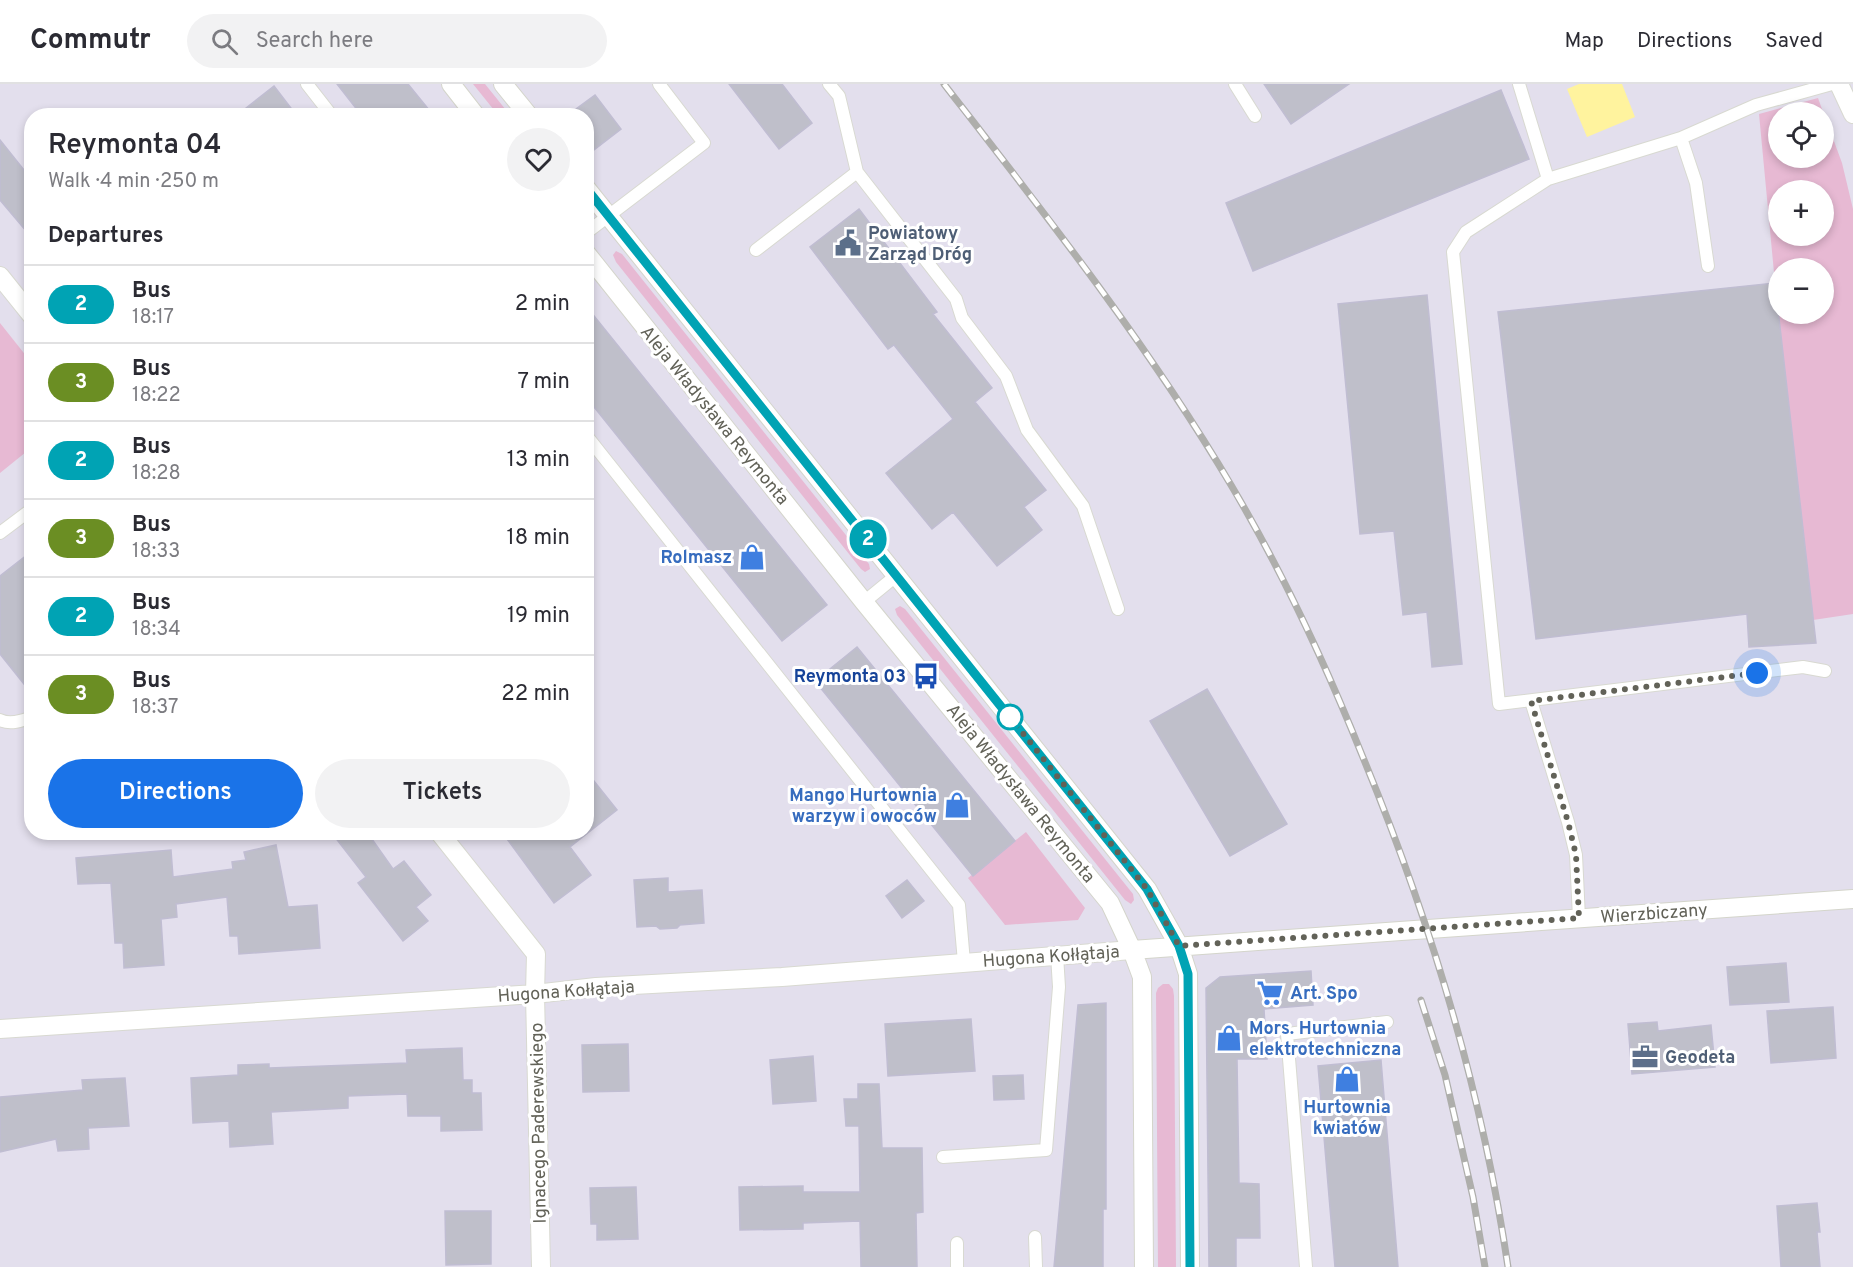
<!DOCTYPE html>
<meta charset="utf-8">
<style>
:root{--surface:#fff;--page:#f2f2f3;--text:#2b2b33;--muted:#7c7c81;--line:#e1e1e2;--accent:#1a73e8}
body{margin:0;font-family:Overpass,sans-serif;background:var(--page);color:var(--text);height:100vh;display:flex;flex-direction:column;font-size:22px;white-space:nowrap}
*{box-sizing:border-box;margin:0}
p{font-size:20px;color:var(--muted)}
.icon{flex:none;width:33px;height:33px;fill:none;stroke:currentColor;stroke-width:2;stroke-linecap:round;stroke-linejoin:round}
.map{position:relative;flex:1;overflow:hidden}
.side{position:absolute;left:24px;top:24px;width:570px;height:732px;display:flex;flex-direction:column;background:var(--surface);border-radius:24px;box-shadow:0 3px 9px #0003}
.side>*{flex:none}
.badge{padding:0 12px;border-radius:20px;font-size:21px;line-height:39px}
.controls{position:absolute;left:1768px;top:18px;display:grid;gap:12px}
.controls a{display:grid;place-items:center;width:66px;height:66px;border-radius:50%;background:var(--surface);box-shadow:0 3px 9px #0003;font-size:30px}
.you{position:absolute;width:30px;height:30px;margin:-15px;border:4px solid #fff;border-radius:50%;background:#1a73e8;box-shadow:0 0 0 9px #1a73e833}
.map>.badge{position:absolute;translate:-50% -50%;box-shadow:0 0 0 3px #fff}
h2{padding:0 24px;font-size:22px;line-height:54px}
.round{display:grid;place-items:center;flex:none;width:63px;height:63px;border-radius:32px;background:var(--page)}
.overview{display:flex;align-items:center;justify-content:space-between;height:102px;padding:0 24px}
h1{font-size:28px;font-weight:600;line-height:45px}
.action{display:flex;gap:12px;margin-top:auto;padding:12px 24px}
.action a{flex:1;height:69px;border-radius:36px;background:var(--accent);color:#fff;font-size:24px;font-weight:600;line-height:69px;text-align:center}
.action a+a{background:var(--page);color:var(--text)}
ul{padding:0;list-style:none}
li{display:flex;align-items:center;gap:18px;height:78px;padding:0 24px;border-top:2px solid var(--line)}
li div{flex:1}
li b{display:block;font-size:22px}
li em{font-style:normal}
li .badge{min-width:66px;font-weight:700;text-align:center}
header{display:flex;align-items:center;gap:36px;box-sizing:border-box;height:84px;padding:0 30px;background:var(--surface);border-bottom:2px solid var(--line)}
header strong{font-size:28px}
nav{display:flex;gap:33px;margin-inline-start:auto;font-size:21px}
.search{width:420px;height:54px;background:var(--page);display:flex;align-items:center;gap:15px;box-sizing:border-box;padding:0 21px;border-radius:33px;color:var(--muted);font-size:22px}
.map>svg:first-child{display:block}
.green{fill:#e7b9d3;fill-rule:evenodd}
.water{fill:#fff39e}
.building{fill:#bfbfca;stroke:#c0bdd2;stroke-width:1.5}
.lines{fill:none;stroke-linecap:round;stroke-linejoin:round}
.lane-casing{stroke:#d8d9d1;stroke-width:14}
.street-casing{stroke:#d8d9d1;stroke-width:20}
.secondary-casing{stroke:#d4d5cb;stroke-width:20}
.lane{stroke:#fff;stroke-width:12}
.street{stroke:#fff;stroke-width:18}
.secondary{stroke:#fff;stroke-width:18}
.rail-casing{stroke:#aeaeab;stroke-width:7}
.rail{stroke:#fff;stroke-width:4.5;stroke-dasharray:14;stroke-linecap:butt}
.line-casing{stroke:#fff;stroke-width:14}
.line{stroke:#00a3b4;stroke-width:9}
.walk{stroke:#626258;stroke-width:6;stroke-dasharray:0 10.8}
.stop-dot{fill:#fff;stroke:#00a3b4;stroke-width:3}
.labels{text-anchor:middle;stroke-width:6;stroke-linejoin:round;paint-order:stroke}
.service-label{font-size:18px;font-weight:bold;fill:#4e5e75;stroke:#fff;text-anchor:start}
.street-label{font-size:18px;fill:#626258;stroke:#fff}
.shop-label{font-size:18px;font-weight:bold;fill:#366cbe;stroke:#fff;text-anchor:end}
.transit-label{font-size:18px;font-weight:bold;fill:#164399;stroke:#fff;text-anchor:end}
</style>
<header>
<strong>Commutr</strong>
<div class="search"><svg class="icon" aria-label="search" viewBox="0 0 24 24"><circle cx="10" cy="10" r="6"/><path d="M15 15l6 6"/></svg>Search here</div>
<nav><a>Map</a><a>Directions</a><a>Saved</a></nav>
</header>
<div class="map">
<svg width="1853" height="1183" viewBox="0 0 1853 1183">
<rect width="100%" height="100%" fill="#e3dfed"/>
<path class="green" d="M473,0H485L510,31H498Z
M1818,14L1823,28H1779V74H1824V30L1842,79L1853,125V530L1813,536L1775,199L1759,30ZM1779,106H1824V152H1779ZM1779,184H1824V230H1779Z
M616,167L622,170L869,480L870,485L865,488L861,485L616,178L613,171Z
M0,239L31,278V364L0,389Z
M900,522L905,525L1133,810L1134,816L1131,820L1125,816L897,531L895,525Z
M1026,748L1085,824L1078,836L1005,841L968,794Z
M1163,900H1169L1173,905L1174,912L1176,1183H1158L1156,909L1158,904Z"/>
<path class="water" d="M1579,0H1622L1635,33L1587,53L1567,5Z"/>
<path class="building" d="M337,0H408L434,32H362Z
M729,0H782L812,39L779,65Z
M1264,0H1349L1291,40Z
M274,2L297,32H236Z
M1501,6L1529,75L1253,187L1226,119Z
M595,11L621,45L590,69V50L586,46V32H575L572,28Z
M0,56L32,96V154L0,116Z
M859,125L937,228L933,230L992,304L975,318L1046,406L1024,423L1042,446L997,482L953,428L932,445L886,389L953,335L894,261L888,265L810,163Z
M1775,199L1816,559L1749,563L1747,530L1536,555L1498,228Z
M1427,211L1462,580L1432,583L1427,528L1403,531L1394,447L1360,450L1338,220Z
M586,222L827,521L782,557L586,313Z
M32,467V610L0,570V492Z
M857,563L1015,757L973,792L815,597Z
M1207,605L1287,740L1230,772L1150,637Z
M586,687L617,726L570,763L591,791L554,819L502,748H586Z
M331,748H367L393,785L404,777L431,811L416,823L428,837L403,857L358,799L366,793Z
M276,761L288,823L317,821L320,864L239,870L238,852H230L227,813L176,820L177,833L161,835L164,881L124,884L123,859H115L111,799L78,800L76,774L171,766L173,793L233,785L232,778L246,776L244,768Z
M668,794V808L702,806L704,839L680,841L677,844L660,845L656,842L637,843L634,796Z
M907,796L924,817L902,834L886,812Z
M1786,879L1789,918L1730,921L1727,883Z
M1311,887L1313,921L1264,925L1267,975H1237L1239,1099L1259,1100L1260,1154H1236V1183H1209L1206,904L1220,893Z
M1106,919V1125H1103V1183H1054L1078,921Z
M1833,923L1836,974L1771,979L1767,927Z
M971,935L975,987L888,992L885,940Z
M1657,938L1658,947L1711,941L1715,983L1632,990L1628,940Z
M628,960L629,1007L583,1008L582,961Z
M462,964L463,996H472V1009H481L482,1046L441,1047V1032H408L407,1010L348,1012V1024L271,1028L273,1060L230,1063L229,1037L193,1039L191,994L238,991V981L269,980V984L407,979L406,966Z
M813,972L816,1017L773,1020L770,976Z
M1381,976L1398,1183H1335L1318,982Z
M1023,991L1024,1015L994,1016L993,992Z
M125,994L129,1042L88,1044L89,1065L58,1067L56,1055L0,1068V1013L83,1006L82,996Z
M858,1000H879L882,1064H922L923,1128L916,1129L917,1183H861L860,1137L803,1139V1145L740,1146L739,1103L803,1102V1108H860L859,1042H846L844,1015H858Z
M636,1103L638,1155L597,1156V1140H591L590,1104Z
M1817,1119L1820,1148H1817L1820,1183H1781L1777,1122Z
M445,1127H491V1180L446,1181Z"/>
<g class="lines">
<g class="lane-casing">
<path id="lane" d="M307,0L332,32
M1235,0L1255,32
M1519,0L1548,95
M1681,54L1548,95L1466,148L1453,168L1499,620L1803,583L1825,587
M857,88L956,215L962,234L1006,292L1027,346L1083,422L1118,525
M586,149L704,59L659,0
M756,166L857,88L839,12L829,0
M1708,182L1696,99L1681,54L1756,21L1832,0
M586,351L959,821L964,878
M0,449L32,425
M864,518L897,491
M1531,617L1568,738L1576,771L1579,834
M0,636C10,641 22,637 32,633
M943,1073L1046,1066L1059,903L1057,871
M1035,1153L1036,1183
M957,1159V1183
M1306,1183L1287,950L1387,938"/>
</g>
<g class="street-casing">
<path id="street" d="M1839,0L1853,30
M0,192L32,232
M439,748L536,870L535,910L541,1183
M0,945L535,910L596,903L782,893L1132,866"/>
</g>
<g class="secondary-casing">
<path id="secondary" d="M451,0L476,32
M503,0L529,32
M586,104L1147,805L1179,862L1188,890L1190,1183
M586,169L864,518L1110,819L1132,866L1142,893L1144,1183
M1132,866L1853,815"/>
</g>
<use href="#lane" class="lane"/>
<use href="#street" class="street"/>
<use href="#secondary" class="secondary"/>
<g class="rail-casing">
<path id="rail" d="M944,0C1045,130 1147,259 1231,401C1282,487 1325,579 1362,671C1430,835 1482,1007 1508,1183
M1421,916L1445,991L1473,1113L1485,1183"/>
</g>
<use href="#rail" class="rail"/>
</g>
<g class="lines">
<g class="line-casing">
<path id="line" d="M586,104L1147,805L1179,862L1188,890L1190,1183"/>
</g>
<use href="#line" class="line"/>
<path class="walk" d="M1010,633L1147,805L1179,862L1579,834L1576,771L1568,738L1531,617L1757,589"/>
</g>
<defs>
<g id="civic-bare" transform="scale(2.07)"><path d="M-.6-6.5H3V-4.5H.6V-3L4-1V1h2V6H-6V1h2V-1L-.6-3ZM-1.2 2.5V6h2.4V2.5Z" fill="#5c6f8a" stroke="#fff" stroke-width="2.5" paint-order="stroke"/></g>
<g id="shop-bare" transform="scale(2.07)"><path d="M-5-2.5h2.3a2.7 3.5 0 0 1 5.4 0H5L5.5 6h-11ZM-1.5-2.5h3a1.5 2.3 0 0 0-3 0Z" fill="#3f7fe0" stroke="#fff" stroke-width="2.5" paint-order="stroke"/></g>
<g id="bus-bare" transform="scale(2.07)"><path d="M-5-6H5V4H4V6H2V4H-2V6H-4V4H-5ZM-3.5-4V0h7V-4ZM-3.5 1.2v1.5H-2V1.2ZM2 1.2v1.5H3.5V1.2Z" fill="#1a4fb4" stroke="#fff" stroke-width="2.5" paint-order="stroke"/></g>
<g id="supermarket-bare" transform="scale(2.07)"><path d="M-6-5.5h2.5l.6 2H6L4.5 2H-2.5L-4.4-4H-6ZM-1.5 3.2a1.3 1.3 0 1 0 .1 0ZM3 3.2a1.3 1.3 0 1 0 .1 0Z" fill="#3f7fe0" stroke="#fff" stroke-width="2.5" paint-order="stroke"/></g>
<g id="office-bare" transform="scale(2.07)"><path d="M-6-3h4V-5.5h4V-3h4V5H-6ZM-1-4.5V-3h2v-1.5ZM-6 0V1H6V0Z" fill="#5c6f8a" stroke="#fff" stroke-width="2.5" paint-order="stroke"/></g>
</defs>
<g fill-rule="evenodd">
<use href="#civic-bare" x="848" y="159"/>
<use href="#shop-bare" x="752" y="473"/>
<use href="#bus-bare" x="926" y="592"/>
<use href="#shop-bare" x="957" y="721"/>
<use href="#supermarket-bare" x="1270" y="909"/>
<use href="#shop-bare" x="1229" y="954"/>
<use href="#office-bare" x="1645" y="973"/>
<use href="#shop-bare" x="1347" y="995"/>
</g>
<circle class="stop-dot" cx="1010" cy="633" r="12"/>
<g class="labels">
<g class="service-label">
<text x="868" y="155">Powiatowy<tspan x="868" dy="21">Zarząd Dróg</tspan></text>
<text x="1665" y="979">Geodeta</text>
</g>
<g class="street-label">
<text transform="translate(715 331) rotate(51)" y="6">Aleja Władysława Reymonta</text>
<text transform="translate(1021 709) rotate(51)" y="6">Aleja Władysława Reymonta</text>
<text transform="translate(1654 829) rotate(-4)" y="6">Wierzbiczany</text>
<text transform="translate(1051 872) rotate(-4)" y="6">Hugona Kołłątaja</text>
<text transform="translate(566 907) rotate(-4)" y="6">Hugona Kołłątaja</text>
<text transform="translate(538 1039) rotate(-91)" y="6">Ignacego Paderewskiego</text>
</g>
<g class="shop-label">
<text x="732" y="479">Rolmasz</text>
<text x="937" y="717">Mango Hurtownia<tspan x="937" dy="21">warzyw i owoców</tspan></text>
<text x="1290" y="915" text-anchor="start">Art. Spo</text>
<text x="1249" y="950" text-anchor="start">Mors. Hurtownia<tspan x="1249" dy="21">elektrotechniczna</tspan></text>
<text x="1347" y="1029" text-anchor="middle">Hurtownia<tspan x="1347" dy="21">kwiatów</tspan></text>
</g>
<g class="transit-label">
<text x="906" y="598">Reymonta 03</text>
</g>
</g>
</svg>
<div class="controls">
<a><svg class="icon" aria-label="locate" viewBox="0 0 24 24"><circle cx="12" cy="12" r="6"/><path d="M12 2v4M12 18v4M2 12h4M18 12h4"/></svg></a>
<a>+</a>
<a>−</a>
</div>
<div class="you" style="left:1757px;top:589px"></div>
<b class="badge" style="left:868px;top:455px;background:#00a3b4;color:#fff">2</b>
<section class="side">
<div class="overview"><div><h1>Reymonta 04</h1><p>Walk · 4 min · 250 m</p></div><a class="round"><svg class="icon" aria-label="heart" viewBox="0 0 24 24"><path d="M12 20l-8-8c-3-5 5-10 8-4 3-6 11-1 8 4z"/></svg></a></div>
<h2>Departures</h2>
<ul>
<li><span class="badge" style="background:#00a3b4;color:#fff">2</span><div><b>Bus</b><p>18:17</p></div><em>2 min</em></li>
<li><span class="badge" style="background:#6b8e23;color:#fff">3</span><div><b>Bus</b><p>18:22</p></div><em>7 min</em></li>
<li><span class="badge" style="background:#00a3b4;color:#fff">2</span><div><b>Bus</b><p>18:28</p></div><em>13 min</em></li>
<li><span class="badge" style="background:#6b8e23;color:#fff">3</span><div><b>Bus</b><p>18:33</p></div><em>18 min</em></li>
<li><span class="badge" style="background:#00a3b4;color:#fff">2</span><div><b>Bus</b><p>18:34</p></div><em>19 min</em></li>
<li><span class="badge" style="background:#6b8e23;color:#fff">3</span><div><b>Bus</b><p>18:37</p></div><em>22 min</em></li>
</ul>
<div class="action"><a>Directions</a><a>Tickets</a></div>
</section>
</div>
